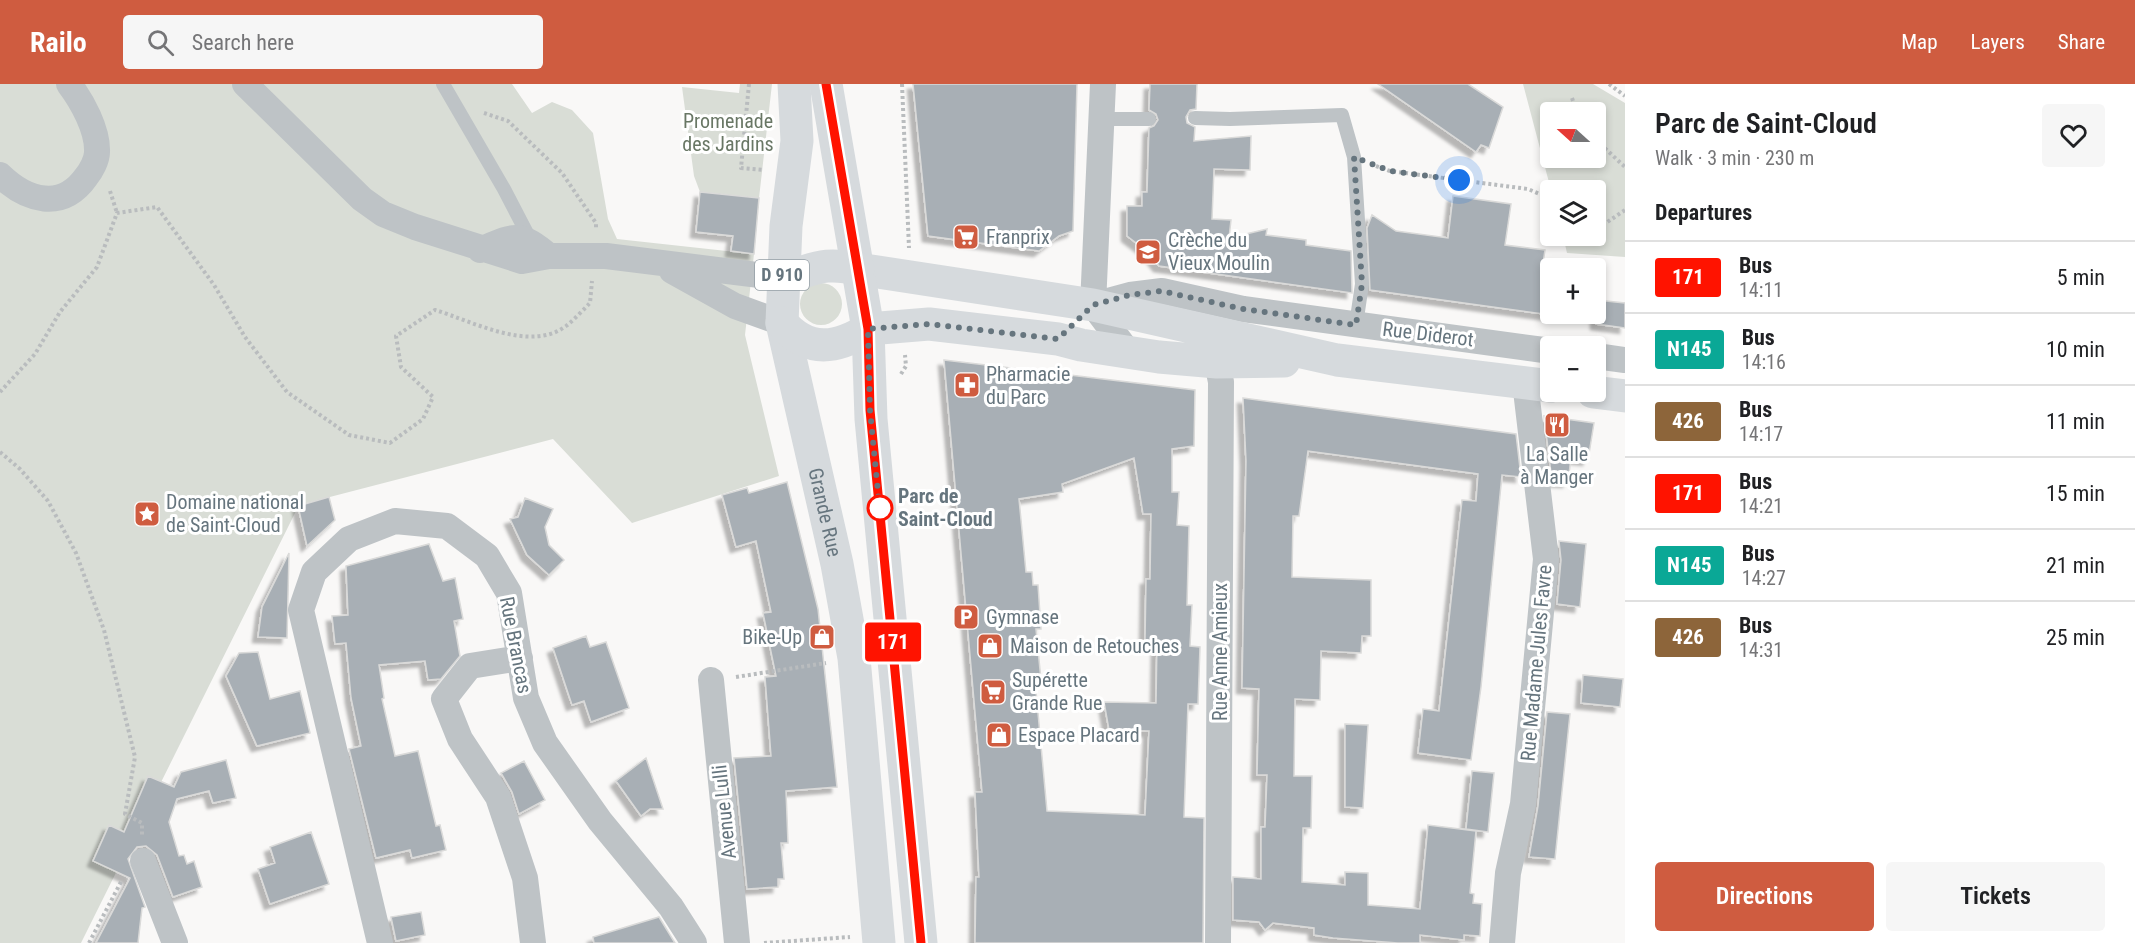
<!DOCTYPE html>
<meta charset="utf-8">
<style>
:root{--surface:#fff;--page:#f6f6f6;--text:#202124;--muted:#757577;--line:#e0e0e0;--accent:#cf5c40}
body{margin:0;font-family:"Roboto Condensed",sans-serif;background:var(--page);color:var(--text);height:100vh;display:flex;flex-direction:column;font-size:22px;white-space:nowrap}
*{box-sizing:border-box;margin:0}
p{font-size:20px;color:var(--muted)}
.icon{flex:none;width:33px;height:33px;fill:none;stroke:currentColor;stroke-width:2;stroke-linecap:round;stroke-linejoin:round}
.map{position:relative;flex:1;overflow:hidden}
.side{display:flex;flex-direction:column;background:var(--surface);width:510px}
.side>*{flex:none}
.badge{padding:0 12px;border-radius:4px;font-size:21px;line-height:39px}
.needle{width:39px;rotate:291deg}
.tools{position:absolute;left:1540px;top:18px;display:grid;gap:12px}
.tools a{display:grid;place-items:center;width:66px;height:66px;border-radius:6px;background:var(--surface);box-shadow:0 3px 9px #0003;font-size:30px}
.you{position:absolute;width:30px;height:30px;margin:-15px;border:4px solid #fff;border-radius:50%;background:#1a73e8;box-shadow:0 0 0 9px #1a73e833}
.map>.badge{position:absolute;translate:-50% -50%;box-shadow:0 0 0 3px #fff}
h2{padding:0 30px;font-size:22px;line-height:54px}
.round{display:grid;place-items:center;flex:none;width:63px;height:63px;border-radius:6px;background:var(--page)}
.summary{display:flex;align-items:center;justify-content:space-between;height:102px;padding:0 30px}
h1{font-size:28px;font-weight:600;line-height:45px}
.action{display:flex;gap:12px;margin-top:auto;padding:12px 30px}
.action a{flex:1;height:69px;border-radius:6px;background:var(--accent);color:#fff;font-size:24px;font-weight:600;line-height:69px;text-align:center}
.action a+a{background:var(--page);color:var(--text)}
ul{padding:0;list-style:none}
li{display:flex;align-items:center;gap:18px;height:72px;padding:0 30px;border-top:2px solid var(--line)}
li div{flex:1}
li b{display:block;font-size:22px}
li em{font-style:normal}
li .badge{min-width:66px;font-weight:700;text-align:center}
header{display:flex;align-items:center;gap:36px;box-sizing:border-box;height:84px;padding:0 30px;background:var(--accent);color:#fff}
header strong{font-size:28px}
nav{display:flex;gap:33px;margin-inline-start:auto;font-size:21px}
.search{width:420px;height:54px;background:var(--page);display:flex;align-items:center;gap:15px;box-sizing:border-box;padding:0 21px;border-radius:6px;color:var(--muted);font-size:22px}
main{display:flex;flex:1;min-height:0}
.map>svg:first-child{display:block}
.green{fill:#d9ddd6;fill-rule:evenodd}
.building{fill:#a8afb5;stroke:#dadad9;stroke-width:1.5;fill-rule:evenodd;filter:url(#shadow)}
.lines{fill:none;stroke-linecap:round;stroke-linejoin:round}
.path{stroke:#b9bcbe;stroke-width:4;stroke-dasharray:3 3;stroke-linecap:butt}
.service{stroke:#bec3c6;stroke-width:14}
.minor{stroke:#bec3c6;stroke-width:26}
.secondary{stroke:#d6dadd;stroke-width:33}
.primary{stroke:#d6dadd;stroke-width:33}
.line-casing{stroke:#fff;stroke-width:14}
.line{stroke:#ff1300;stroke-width:9}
.walk{stroke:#66757e;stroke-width:6;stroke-dasharray:0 10.8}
.stop-dot{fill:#fff;stroke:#ff1300;stroke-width:3}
.labels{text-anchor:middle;stroke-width:6;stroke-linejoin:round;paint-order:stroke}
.shield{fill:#fff;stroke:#949ea5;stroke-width:1.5}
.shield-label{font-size:18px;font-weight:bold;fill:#66757e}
.park-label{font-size:20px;fill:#697765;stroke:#fff}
.poi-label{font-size:20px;fill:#66757e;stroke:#fff;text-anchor:start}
.street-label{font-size:20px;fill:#66757e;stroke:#fff}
.stop-label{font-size:20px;font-weight:bold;fill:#66757e;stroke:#fff;text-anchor:start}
</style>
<header>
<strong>Railo</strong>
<div class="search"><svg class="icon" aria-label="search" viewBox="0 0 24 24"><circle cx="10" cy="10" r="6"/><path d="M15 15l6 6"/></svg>Search here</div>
<nav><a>Map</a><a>Layers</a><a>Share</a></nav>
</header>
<main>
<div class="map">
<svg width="1625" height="859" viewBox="0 0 1625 859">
<defs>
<filter id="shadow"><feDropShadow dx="-5.5" dy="5.5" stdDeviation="1.5" flood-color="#0004"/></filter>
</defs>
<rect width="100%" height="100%" fill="#f9f8f7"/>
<path class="green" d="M0,0H512L532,29L552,18L572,26L593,49L608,135L617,155L754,170L745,251L779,392L632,439L553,355L299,421L81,859H0Z
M740,0H772L759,114L700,108L694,92L682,3L739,9Z
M1523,0H1593L1625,19V173L1567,169L1563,152H1596V106H1551ZM1551,28H1596V74H1551Z
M800 220a21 21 0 1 1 42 0a21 21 0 1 1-42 0Z"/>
<path class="building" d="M913,0H1077L1073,147L1059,152L1039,167L928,152Z
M1150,0H1197L1196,25L1190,26L1186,33L1187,39L1195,43L1194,57L1251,52L1250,86L1214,85L1212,135L1231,136L1229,154L1267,145L1266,151L1306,156V161L1351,167L1352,209L1159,182L1148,168L1127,152V122H1142V108H1147L1149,44L1154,42L1158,36L1156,30L1149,26Z
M1378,0H1468L1503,23L1489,64L1481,61L1476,68Z
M700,108L759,114L754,170L731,167L733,152L696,148Z
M1453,112L1511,120L1505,161L1545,166L1541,193L1551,195V231L1370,206L1367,144L1372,131L1396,147L1448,154Z
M1596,216L1625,219V244L1596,240Z
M944,276L1195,306L1194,362L1172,365V408H1179L1177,441L1189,442L1187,521H1192L1190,562L1200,563L1198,620H1188L1184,733L1204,734L1203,859H975L976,793H979L975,708H982ZM1134,374L1143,430H1151L1150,495H1146L1145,557H1157L1156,619L1104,618L1109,646L1149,647L1145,731L1047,727L1035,596H1041L1036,545H1041L1038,501H1033L1032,488H1026L1019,415L1063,408L1062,400Z
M1243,314L1516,350L1521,393L1502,391L1481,603L1471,676L1418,669L1423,625L1439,627L1462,416L1476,417L1478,390L1308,367L1299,432H1293L1292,493L1371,496V552H1362L1361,569L1321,567L1320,616L1295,615L1294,692H1312L1311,744H1303L1302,798L1345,801V788L1368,789V821L1420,825L1428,741L1476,747L1470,809L1474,810L1473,819L1482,820L1480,852L1464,851V856L1420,851V859H1398L1333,854L1314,851V844L1273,839L1265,846L1259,838L1233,836V793L1261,795V743H1265L1267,691H1257L1259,605L1242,604L1246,377Z
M1544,332L1594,339L1588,376L1571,374L1568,398L1552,397Z
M787,398L818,525L837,703L786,707L788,759H781L784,795H778V803L747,805L734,674L771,672L765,593L776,592L763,529L771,528L756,457L736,463L722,411L747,404L749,409Z
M329,413L335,436L307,462L298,422Z
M525,414L553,425L545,443L549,461L564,476L549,491L527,471L510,435L518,433Z
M1559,457L1586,460L1580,523L1557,520L1561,476Z
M429,460L443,497L455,494L463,535L454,537L460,572L441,595L428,596L425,577L379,581L384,614L382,615L395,672L418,667L436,742L440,741L446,766L412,774L410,766L376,774L349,665L361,662L351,614L346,559L335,560L332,532L348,531L346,482Z
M289,469L287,554L258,553L262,523Z
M586,552L590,563L606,558L629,624L591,638L584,617L572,621L553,564Z
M258,568L270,615L300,607L310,649L257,662L226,592L239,569Z
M1583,591L1623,595L1620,623L1581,619Z
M1547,628L1570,630L1555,775L1529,773L1538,722Z
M1345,640L1368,641L1363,724L1345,723Z
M646,674L663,725H650L641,732L616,697Z
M226,676L236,714L213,719L209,707L177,715L169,738L179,772L184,771L187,780L194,777L202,803L173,813L157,771L146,762L137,763L128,775L145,823L142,824L138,859H96L130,794L93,777L109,741L124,748L148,692L174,703L181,688Z
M524,677L545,716L519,730L512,708L501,689Z
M1472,687L1494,689L1488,748L1466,745Z
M311,748L329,800L270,820L258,785L275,779L270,763Z
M421,828L425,851L396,857L391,833Z
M659,833L675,859H594L593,853Z"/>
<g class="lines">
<path class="path" d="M749,0L741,84L764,86
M902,0L909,164
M1609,0L1625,12
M1572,14L1577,28
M484,29L508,37L562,89L596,139V145
M1596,56L1625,83
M1376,82L1390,87L1528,105L1551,115
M110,107L117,129
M1596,138L1606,139L1625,126
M901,290L906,282L905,271
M0,308L35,270L60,228L97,183L117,129L157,123L214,201L245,253L287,308L349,351L390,359L423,335L433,313L401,283L396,252L435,226C472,237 530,269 566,242C575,235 583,226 590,219L592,197
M0,368L20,385L48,417L76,469L104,546L135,673L125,730L142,739V751
M736,593L826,579
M89,859L122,796
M764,859L850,853"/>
<path class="service" d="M443,0L504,105L531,157
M1195,34L1230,35L1342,31L1354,73L1362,200L1356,241
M1102,35H1149"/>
<path class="minor" d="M245,0L362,115L383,130L415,143L522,177L549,172H606L782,194
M0,91C27,117 62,127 86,93C91,87 97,76 97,68C98,46 82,17 69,0
M480,166C515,151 519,147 549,172
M672,187L735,222L782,239
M1093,221L1130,211L1162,207L1243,225L1551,267
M1093,221L1103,0
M1093,221L1129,269
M1596,272L1625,276
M1217,278L1221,298L1218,859
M520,574L470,582L444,615L460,655L498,713L525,794L533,859
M711,596L737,859
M143,777L175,859
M380,859L301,526L314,488L349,455L395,437L447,442L487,472L509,509L526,614L545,659L600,737L671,823L694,859
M1502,859L1508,789L1523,720L1546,475L1525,298"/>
<path class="secondary" d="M858,185L1093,221L1337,276L1551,302
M868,245L929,240L1058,255L1081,261L1159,273L1217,278L1284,277
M1593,308L1625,312"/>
<g class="primary">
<path id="s1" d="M794,0L797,57L786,142L782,239L837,480L854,574L879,859"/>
<path d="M826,0L868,245L871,335L921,859"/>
<path d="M782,194C815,186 821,177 858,185"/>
<path d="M782,239C808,269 837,265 868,245"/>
</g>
</g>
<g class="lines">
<g class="line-casing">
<path id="line" d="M826,0L868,245L870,326L921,859"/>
</g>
<use href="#line" class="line"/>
<path class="walk" d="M880,424V429L870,326L868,245L929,240L1058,255L1093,221L1130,211L1161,207L1243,225L1356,241L1362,200L1354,73L1390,87L1459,96"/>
</g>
<defs>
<g id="supermarket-square" transform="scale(1.35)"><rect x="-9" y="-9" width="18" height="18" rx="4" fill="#cf5c40" stroke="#fff"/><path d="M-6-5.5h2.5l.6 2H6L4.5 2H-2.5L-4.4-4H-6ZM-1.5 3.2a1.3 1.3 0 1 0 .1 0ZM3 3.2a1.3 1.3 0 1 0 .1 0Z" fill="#fff"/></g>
<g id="school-square" transform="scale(1.35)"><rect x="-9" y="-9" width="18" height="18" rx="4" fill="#cf5c40" stroke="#fff"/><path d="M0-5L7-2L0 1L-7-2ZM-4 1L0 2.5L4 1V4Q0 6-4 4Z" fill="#fff"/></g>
<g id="pharmacy-square" transform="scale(1.35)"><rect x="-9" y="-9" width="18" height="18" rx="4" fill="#cf5c40" stroke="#fff"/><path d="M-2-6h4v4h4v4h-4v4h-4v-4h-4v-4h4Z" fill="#fff"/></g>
<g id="restaurant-square" transform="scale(1.35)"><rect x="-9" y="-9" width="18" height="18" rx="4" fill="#cf5c40" stroke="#fff"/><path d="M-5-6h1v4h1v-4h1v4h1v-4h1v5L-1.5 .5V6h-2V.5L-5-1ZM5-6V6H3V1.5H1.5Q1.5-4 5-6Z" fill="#fff"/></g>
<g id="sight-square" transform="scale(1.35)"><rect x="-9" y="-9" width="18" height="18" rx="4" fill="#cf5c40" stroke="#fff"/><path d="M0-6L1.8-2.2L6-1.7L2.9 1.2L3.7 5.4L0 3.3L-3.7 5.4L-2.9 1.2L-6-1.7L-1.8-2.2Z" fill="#fff"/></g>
<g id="parking-square" transform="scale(1.35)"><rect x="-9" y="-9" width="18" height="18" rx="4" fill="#cf5c40" stroke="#fff"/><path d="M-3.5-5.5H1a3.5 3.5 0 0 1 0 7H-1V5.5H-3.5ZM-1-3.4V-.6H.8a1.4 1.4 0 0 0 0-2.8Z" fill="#fff"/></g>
<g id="shop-square" transform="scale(1.35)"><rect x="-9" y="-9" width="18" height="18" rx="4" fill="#cf5c40" stroke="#fff"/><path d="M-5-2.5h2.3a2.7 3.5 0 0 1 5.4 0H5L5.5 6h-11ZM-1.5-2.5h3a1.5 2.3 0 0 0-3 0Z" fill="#fff"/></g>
</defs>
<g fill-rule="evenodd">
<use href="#supermarket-square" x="966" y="153"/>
<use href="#school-square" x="1148" y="168"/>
<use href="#pharmacy-square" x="967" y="301"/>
<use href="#restaurant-square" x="1557" y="341"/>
<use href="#sight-square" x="147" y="430"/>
<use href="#parking-square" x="966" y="533"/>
<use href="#shop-square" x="822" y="553"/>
<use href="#shop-square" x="990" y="562"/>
<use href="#supermarket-square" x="993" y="608"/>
<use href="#shop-square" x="999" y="651"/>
</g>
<circle class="stop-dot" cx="880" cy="424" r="12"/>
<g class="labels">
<rect class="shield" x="755" y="176" width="54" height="30" rx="4.5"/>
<g class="shield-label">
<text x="782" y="197">D 910</text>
</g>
<g class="park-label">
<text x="728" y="44">Promenade<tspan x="728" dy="23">des Jardins</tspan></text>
</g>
<g class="poi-label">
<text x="986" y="160">Franprix</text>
<text x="1168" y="163">Crèche du<tspan x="1168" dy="23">Vieux Moulin</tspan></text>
<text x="986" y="297">Pharmacie<tspan x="986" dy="23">du Parc</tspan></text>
<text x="1557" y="377" text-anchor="middle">La Salle<tspan x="1557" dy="23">à Manger</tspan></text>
<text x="166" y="425">Domaine national<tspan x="166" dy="23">de Saint-Cloud</tspan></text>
<text x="986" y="540">Gymnase</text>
<text x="802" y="560" text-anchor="end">Bike-Up</text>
<text x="1010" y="569">Maison de Retouches</text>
<text x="1012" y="603">Supérette<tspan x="1012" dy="23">Grande Rue</tspan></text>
<text x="1018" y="658">Espace Placard</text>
</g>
<g class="street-label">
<text transform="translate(1428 250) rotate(7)" y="7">Rue Diderot</text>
<text dy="7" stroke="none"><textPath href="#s1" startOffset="434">Grande Rue</textPath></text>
<text transform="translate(516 561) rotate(79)" y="7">Rue Brancas</text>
<text transform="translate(1220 568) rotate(-90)" y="7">Rue Anne Amieux</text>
<text transform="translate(1536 579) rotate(-85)" y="7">Rue Madame Jules Favre</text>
<text transform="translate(724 728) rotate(-96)" y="7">Avenue Lulli</text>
</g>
<g class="stop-label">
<text x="898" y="419">Parc de<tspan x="898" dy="23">Saint-Cloud</tspan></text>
</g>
</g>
</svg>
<div class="tools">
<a><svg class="needle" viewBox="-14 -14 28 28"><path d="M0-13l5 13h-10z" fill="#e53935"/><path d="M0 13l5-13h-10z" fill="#757577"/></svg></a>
<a><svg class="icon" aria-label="layers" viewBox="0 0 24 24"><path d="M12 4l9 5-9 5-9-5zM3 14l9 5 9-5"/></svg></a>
<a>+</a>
<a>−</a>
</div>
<div class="you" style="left:1459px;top:96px"></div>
<b class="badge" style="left:893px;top:558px;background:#ff1300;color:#fff">171</b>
</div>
<section class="side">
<div class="summary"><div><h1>Parc de Saint-Cloud</h1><p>Walk · 3 min · 230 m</p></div><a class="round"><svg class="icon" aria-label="heart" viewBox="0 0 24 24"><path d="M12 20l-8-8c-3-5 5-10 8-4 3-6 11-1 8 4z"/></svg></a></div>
<h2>Departures</h2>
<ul>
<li><span class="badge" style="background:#ff1300;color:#fff">171</span><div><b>Bus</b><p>14:11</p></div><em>5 min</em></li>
<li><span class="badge" style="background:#0aa896;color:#fff">N145</span><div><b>Bus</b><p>14:16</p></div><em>10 min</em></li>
<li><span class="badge" style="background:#8d653a;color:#fff">426</span><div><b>Bus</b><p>14:17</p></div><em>11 min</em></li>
<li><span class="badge" style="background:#ff1300;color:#fff">171</span><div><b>Bus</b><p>14:21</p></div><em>15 min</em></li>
<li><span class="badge" style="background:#0aa896;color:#fff">N145</span><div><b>Bus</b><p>14:27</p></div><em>21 min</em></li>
<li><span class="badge" style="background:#8d653a;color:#fff">426</span><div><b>Bus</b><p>14:31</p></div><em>25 min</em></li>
</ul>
<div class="action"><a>Directions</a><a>Tickets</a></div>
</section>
</main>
